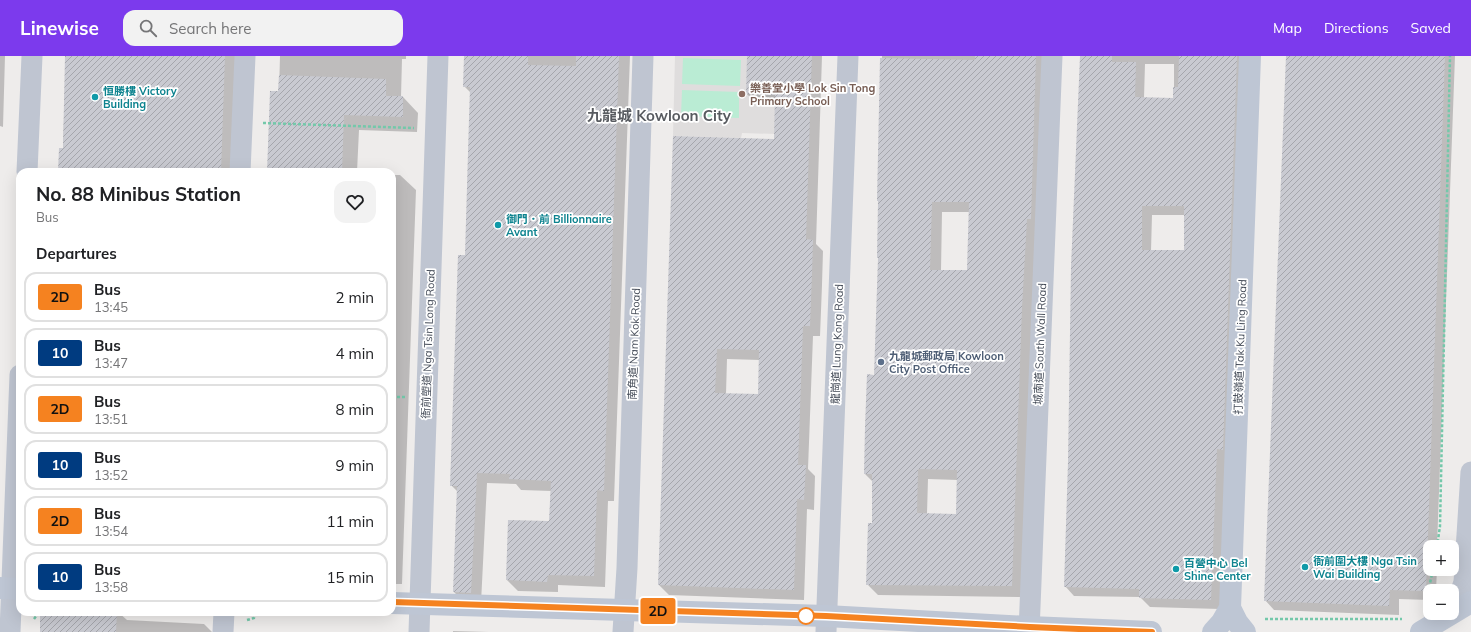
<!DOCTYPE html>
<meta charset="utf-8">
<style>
:root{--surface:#fff;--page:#f2f2f2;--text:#202124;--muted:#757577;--line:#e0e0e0;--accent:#7c3aed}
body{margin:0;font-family:Mulish,"Noto Sans TC",sans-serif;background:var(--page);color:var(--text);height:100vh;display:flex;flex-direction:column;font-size:15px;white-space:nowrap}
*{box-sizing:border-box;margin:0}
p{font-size:13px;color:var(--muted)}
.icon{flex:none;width:22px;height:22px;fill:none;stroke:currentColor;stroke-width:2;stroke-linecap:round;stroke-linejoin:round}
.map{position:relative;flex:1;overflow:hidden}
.panel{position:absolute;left:16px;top:112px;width:380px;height:448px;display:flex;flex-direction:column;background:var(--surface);border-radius:12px;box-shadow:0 4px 16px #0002}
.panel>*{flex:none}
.badge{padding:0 8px;border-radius:3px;font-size:14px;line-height:26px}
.fabs{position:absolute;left:1423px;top:484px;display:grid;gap:8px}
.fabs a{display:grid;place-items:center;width:36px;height:36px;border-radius:8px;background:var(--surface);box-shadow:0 4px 16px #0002;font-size:20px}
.map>.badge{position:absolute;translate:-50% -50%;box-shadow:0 0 0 2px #fff}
h2{padding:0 20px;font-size:15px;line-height:36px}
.round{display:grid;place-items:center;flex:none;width:42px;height:42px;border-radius:12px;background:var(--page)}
.headline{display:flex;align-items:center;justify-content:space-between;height:68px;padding:0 20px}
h1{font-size:19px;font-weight:700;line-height:30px}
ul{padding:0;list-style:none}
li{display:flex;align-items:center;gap:12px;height:50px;margin:0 8px 6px;padding:0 12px;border:2px solid var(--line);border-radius:12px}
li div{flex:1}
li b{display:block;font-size:15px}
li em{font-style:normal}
li .badge{min-width:44px;font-weight:700;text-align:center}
header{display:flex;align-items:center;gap:24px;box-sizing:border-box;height:56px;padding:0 20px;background:var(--accent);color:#fff}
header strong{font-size:19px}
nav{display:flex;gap:22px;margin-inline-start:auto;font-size:14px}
.search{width:280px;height:36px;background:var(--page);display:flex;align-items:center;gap:10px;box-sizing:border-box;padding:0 14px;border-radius:12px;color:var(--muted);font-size:15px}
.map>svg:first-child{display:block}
.education{fill:#dfdddd}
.pitch{fill:#baecd4}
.shadow{fill:#0003;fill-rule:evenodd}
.building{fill:url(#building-hatch);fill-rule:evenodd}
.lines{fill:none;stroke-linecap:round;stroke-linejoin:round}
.path{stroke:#74c8aa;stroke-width:2.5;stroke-dasharray:3 2;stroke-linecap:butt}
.street{stroke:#bfc5d1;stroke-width:21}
.secondary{stroke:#bec6d4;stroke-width:22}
.line-casing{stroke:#fff;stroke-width:9}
.line{stroke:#f58220;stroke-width:6}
.education-dot{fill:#8d6e63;stroke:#fff;stroke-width:1.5}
.culture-dot{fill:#0f9aa8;stroke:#fff;stroke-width:1.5}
.service-dot{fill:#5c6f8a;stroke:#fff;stroke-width:1.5}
.stop-dot{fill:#fff;stroke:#f58220;stroke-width:2}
.labels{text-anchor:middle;stroke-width:3.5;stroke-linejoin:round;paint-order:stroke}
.education-label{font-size:11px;font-weight:bold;fill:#785e54;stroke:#fff;text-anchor:start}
.culture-label{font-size:11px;font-weight:bold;fill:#0d838f;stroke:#fff;text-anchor:start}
.street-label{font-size:11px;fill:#454c58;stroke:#fff}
.service-label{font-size:11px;font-weight:bold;fill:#4e5e75;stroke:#fff;text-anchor:start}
.district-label{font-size:15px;font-weight:bold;fill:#585b60;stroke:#fff}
</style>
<header>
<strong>Linewise</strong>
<div class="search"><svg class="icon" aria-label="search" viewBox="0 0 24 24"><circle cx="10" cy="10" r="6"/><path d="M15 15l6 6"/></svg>Search here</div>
<nav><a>Map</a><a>Directions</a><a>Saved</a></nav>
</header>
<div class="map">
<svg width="1471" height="576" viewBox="0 0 1471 576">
<defs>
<pattern id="building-hatch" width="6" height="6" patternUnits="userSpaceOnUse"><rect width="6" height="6" fill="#c9cad1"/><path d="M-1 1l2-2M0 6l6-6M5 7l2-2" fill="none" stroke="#a5a6ac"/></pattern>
</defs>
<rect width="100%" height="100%" fill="#eeeceb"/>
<path class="education" d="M675,0H812L809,79L742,77L741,82L673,80Z"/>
<path class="pitch" d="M683,2L741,4L740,30L682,28Z
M682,34L739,36V62L681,60Z"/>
<path class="shadow" d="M0,0H5L3,71L0,70Z
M66,0H236L232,116H58L63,93Z
M280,0H406V3H402L401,41H403L418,57L417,76L359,74L357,116H262V114H268L279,36Z
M465,0H630L614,445H608L605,531L558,529V536L518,535L507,524L550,466L551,435L521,434L516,428L487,427L481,547H465L454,536L458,436L451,429L466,201L471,37L464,30Z
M748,0H822L816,188L823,195L822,229L820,280H813L808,413L815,420L814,454L807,453L804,544L669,539L659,529L674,81L775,84L776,49L757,48L747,38ZM727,303L760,304L759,339L726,338Z
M882,0H1047L1022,541L878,539L867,528L873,468V426L865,418L875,320L879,203V146L878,145ZM942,156H970L968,215H941ZM928,423L958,424L957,459L927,458Z
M1081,0H1246L1220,553L1150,551L1140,541L1074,540L1065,530ZM1145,8H1174V43L1144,42ZM1152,159H1185V195H1151Z
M1287,0H1455L1437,491H1430V513H1437L1436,535H1430V544L1399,543V559L1274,554L1265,544Z
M392,119H400L416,134L402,528H392Z
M41,556H118L127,564L204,568L212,576H41Z
M453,575L489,576H453Z"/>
<path class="building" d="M65,0H225L221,116H58L59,92H63Z
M464,0H528V9L576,10V0H619L604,435L597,434L594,520L548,519L547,526L506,524L508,464L549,465L551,425L509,423L510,418L477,417L471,537L453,536L457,430H450L458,199H465L469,62L470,31H463Z
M747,0H812L806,183L813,184L812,218L810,270H803L798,409H806L804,444L797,443L794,534L658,529L673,80L774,83L775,39L746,38ZM717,293L759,294L758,338L715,337Z
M975,0H1036L1031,163H1027L1022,252L1012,530L866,529L868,467H872V418H864L865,371L867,318L874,319L878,202H877L878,145H877L880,2L975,4ZM932,146H969L967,214H930ZM918,413L957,414L956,458L917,457Z
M1080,0H1112V6H1136L1135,41L1173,42V31H1178L1179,0H1237L1223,394L1217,393L1211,544L1139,542V533L1064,531L1068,406L1071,211ZM1142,150H1184V194H1142Z
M1286,0H1445L1426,535L1390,534L1389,550L1264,545Z
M279,19L386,23V40H403V61L344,59L342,116H267L270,35H278Z
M40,556H117L116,576H40Z"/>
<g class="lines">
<path class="path" d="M263,67L414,72
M392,341H405
M1437,491L1440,470L1450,0
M1426,546L1433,513
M34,563L37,559L45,556
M1265,563H1402
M247,564L254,562V556"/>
<path class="street" d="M27,116L32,0
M240,116L245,0
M1452,550L1459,541L1464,526L1471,416
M10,576L20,319
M223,576L224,556
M419,576L438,0
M623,576L627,512L643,0
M826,576L848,0
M1029,576L1052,0"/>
<path class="secondary" d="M0,532L20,533
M392,547L826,560L1029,571L1151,576
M1230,552L1237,566L1245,576
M1213,576L1222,566L1230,552L1250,0
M1421,576L1471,546"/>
</g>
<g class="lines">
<g class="line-casing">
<path id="line" d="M392,546L826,560L1030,571L1152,576"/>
</g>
<use href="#line" class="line"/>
</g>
<circle class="education-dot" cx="742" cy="38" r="4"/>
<g class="culture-dot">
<circle cx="95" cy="41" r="4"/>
<circle cx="498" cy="169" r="4"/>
<circle cx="1305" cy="511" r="4"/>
<circle cx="1176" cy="513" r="4"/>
</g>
<circle class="service-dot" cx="881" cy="306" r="4"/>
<circle class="stop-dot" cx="806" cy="560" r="8"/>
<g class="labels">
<g class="education-label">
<text x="750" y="36">樂善堂小學 Lok Sin Tong<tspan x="750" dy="13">Primary School</tspan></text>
</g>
<g class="culture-label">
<text x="103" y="39">恒勝樓 Victory<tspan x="103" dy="13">Building</tspan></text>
<text x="506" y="167">御門．前 Billionnaire<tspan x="506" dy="13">Avant</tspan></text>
<text x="1313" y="509">衙前圍大樓 Nga Tsin<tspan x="1313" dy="13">Wai Building</tspan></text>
<text x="1184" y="511">百營中心 Bel<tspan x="1184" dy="13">Shine Center</tspan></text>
</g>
<g class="street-label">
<text transform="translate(428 288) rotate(-88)" y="4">衙前塱道 Nga Tsin Long Road</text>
<text transform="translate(634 288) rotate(-88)" y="4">南角道 Nam Kok Road</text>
<text transform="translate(837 288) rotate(-88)" y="4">龍崗道 Lung Kong Road</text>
<text transform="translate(1040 288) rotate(-88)" y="4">城南道 South Wall Road</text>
<text transform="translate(1240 291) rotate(-88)" y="4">打鼓嶺道 Tak Ku Ling Road</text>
</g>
<g class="service-label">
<text x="889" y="304">九龍城郵政局 Kowloon<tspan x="889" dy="13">City Post Office</tspan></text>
</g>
<g class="district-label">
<text x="659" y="65">九龍城 Kowloon City</text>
</g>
</g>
</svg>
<div class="fabs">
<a>+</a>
<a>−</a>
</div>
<b class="badge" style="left:658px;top:555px;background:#f58220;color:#111">2D</b>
<section class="panel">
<div class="headline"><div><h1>No. 88 Minibus Station</h1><p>Bus</p></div><a class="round"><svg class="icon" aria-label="heart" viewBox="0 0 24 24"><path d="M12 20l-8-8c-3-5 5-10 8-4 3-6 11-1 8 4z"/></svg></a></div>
<h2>Departures</h2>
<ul>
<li><span class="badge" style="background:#f58220;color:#111">2D</span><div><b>Bus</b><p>13:45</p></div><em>2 min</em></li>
<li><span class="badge" style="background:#003b80;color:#fff">10</span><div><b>Bus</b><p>13:47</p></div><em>4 min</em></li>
<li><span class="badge" style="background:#f58220;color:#111">2D</span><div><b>Bus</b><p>13:51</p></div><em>8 min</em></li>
<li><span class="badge" style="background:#003b80;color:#fff">10</span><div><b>Bus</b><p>13:52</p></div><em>9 min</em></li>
<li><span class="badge" style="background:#f58220;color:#111">2D</span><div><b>Bus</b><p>13:54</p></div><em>11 min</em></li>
<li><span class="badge" style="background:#003b80;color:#fff">10</span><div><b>Bus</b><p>13:58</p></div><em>15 min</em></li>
</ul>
</section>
</div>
